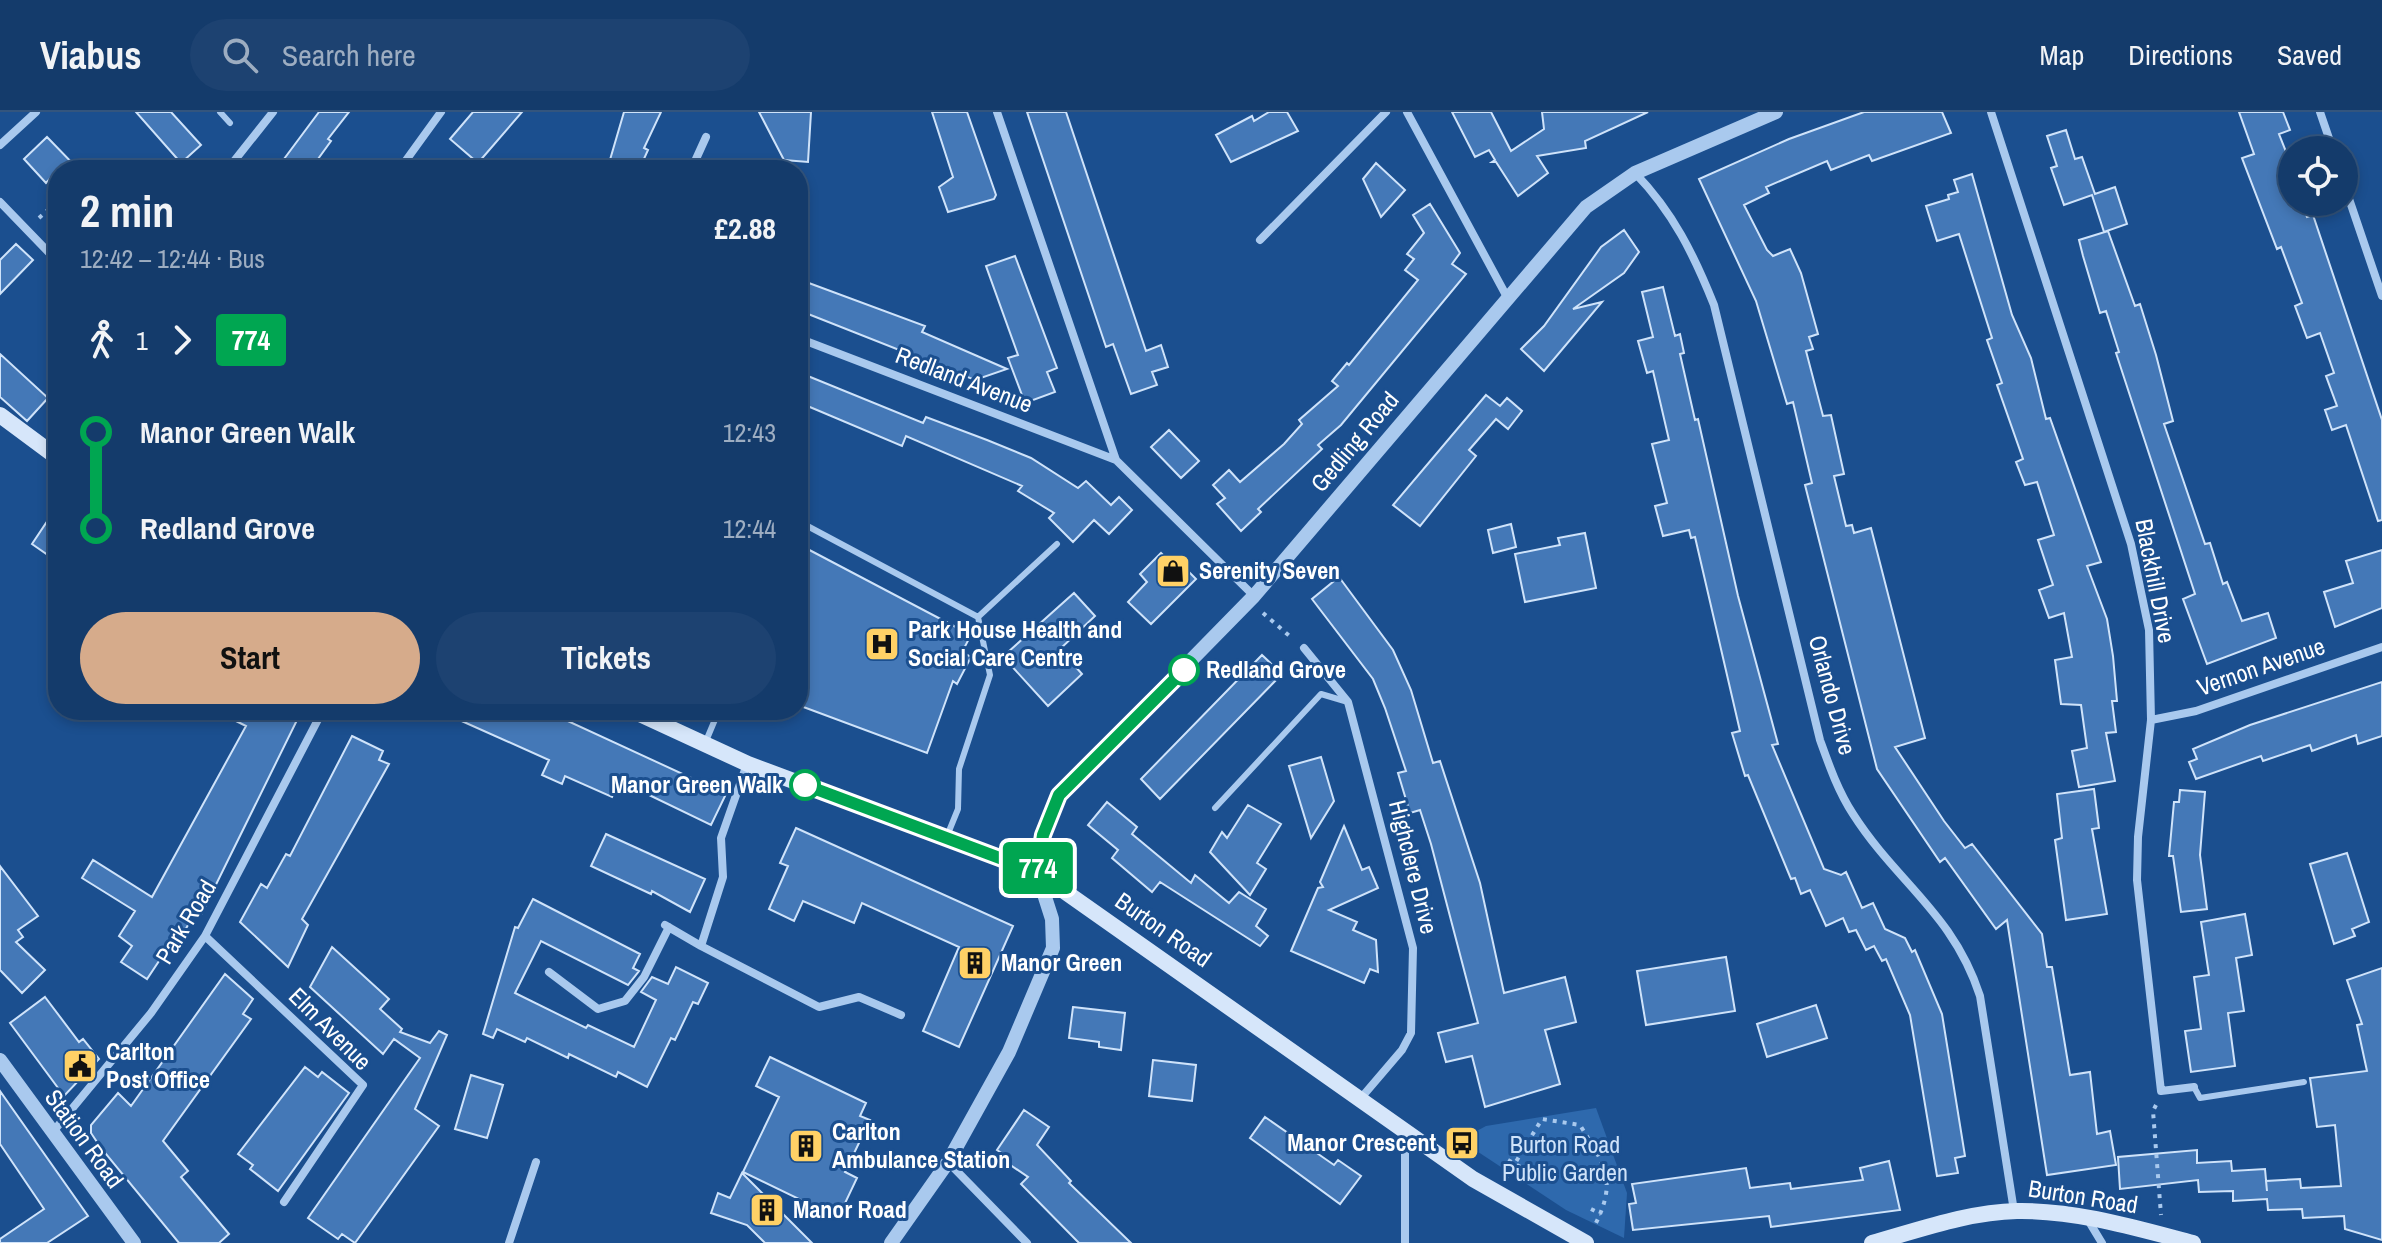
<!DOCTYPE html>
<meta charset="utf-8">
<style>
:root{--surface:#143b6b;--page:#1d4271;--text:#f1f3f6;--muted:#9dadc1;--line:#33557e;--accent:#d6ab8b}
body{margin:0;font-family:"Archivo Narrow",sans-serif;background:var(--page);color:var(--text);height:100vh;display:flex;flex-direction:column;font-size:30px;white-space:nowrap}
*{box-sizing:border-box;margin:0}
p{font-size:26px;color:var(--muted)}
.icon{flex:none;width:44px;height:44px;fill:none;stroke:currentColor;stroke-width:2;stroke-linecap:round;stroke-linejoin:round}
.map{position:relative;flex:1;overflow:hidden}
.details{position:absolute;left:48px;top:48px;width:760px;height:560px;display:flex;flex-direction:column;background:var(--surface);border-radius:32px;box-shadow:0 4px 12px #0003,0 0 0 2px var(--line)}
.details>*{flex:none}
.badge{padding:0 16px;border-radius:6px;font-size:28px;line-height:52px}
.buttons{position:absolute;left:2278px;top:24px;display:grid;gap:16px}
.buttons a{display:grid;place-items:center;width:80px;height:80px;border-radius:50%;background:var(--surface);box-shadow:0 4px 12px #0003,0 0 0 2px var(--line);font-size:40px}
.map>.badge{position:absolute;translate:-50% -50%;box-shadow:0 0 0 4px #fff}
.legs{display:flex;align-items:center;gap:12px;height:88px;padding:0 32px;font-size:26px}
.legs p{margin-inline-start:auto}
.summary{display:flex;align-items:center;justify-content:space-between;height:136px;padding:0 32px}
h1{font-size:44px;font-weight:700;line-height:60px}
.cta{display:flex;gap:16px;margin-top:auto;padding:16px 32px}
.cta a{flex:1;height:92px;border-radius:48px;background:var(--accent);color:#111;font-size:32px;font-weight:700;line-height:92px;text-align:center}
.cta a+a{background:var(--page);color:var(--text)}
ul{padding:0 32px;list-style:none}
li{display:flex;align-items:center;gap:28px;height:96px;font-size:30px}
li i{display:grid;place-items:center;width:12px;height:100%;margin:0 10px;background:currentColor}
li i::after{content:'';width:20px;height:20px;margin:-10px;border:6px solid;border-radius:50%;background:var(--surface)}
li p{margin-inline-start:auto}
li:first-child i{background:linear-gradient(#0000 50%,currentColor 0)}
li:last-child i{background:linear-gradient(currentColor 50%,#0000 0)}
header{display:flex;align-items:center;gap:48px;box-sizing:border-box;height:112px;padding:0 40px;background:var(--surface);border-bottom:2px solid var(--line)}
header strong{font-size:38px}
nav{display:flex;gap:44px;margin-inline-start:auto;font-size:28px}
.search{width:560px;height:72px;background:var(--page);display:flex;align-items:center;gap:20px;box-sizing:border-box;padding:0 28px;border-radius:44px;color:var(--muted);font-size:30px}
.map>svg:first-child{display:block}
.green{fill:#2e69ad}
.building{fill:#4478b7;stroke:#cfe3fa;stroke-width:2}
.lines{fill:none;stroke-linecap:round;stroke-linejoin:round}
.path{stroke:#a9c9ee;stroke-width:4;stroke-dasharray:4 6;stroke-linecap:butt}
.service{stroke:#a9c9ee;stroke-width:6}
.minor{stroke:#a9c9ee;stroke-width:8}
.tertiary{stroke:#a9c9ee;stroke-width:14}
.secondary{stroke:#d6e6fa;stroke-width:16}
.line-1-casing{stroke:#fff;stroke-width:18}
.line-1{stroke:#00a651;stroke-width:12}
.stop-1-dot{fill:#fff;stroke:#00a651;stroke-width:4}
.labels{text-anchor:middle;stroke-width:6;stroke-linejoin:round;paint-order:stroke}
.street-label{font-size:24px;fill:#fff;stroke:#1b4f8f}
.poi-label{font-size:24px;font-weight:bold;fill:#fff;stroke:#1b4f8f;text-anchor:start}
.stop-label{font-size:24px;font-weight:bold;fill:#fff;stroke:#1b4f8f;text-anchor:start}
.park-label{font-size:24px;fill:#cfe3fa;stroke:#1b4f8f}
</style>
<header>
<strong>Viabus</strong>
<div class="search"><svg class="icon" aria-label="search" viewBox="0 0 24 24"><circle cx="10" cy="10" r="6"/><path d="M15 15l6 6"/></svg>Search here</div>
<nav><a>Map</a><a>Directions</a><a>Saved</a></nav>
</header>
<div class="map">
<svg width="2382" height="1131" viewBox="0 0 2382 1131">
<rect width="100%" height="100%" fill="#1b4f8f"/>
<path class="green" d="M1596,996L1627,1081L1624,1126L1566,1098L1460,1028L1486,1014Z"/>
<path class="building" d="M136,0H171L201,33L181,51Z
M319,0H349L328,27L331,29L310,58H299L284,47Z
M473,0H522L478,51L450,27Z
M624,0H661L644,36L648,38L639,58H607Z
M759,0H811L808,50L784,48Z
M932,0H967L996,83L994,87L948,100L939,75L953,65Z
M1027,0H1066L1146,239L1161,233L1168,255L1152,260L1157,273L1131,282L1113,232L1106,235Z
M1269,0H1287L1298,19L1231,50L1216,23L1252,4L1254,9Z
M1452,0H1491L1511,39L1544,17L1542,0H1648L1585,29L1586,36L1537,44L1548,61L1518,84L1496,50H1492L1495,48L1489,38L1475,45Z
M1864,0H1942L1951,21L1872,49L1869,43L1831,58L1827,49L1766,75L1769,81L1744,93L1767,138L1773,144L1790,137L1801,161L1818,222L1809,225L1813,237L1806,239L1823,304L1831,303L1844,362L1834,364L1846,414L1852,413L1854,421L1871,416L1925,626L1895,635L1944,709L1965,736L1972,732L2042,822L2047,855H2052L2070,963L2090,960L2097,1022L2110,1019L2116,1053L2047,1063L2007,808L1996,817L1945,746L1940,750L1877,657L1805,373L1812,371L1793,290L1787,292L1756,189L1699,67L1789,27Z
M2239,0H2283L2290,18L2279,22L2292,55V95L2302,92L2307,105L2313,103L2382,308V408L2378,409L2346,313L2332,318L2325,298L2337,294L2326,264L2334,261L2320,221L2307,226L2295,194L2302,191L2281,135L2277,137L2242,46L2254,42Z
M2066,18L2075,47L2082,45L2095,82L2115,75L2127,112L2104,120L2092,83L2064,93L2051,56L2057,54L2047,24Z
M47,25L79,58H58L46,71L24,47Z
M1376,51L1405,78L1381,105L1363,67Z
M1972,62L2012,203L2031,246L2046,307L2050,306L2101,450L2087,454L2107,507L2113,544L2117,589H2112L2116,620L2106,621L2115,669L2079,675L2072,639L2087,636L2081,593L2061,592L2055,548L2072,545L2064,501L2049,506L2039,478L2053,473L2038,428L2054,423L2037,370L2025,373L2016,350L2023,347L1997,273L2002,271L1987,228L1992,226L1959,122L1937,129L1926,94L1949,87L1948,83L1958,80L1954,68Z
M1430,92L1460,141L1452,152L1466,162L1341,313L1318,333L1322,337L1258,397L1261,400L1241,419L1217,392L1225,386L1213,373L1229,358L1240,370L1284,332L1302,312L1299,308L1338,274L1332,269L1347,251L1349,253L1418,168L1405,158L1414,147L1407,142L1424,121L1413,103Z
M1624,118L1639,140L1624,161L1573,197L1602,190L1544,259L1521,237L1544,214L1601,135Z
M2108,119L2135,194L2140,192L2156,243L2173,309L2164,312L2205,432L2210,431L2223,472L2227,470L2242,509L2268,501L2276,526L2207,552L2183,487L2195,482L2116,241L2119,240L2106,199L2100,201L2083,144L2079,128Z
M16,132L33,148L0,182V148Z
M1015,144L1057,256L1047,260L1055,280L1025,291L1008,246L1018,243L986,154Z
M798,167L925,214L922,220L1007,257L975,268L798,198Z
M1663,175L1675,224L1680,222L1684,241L1680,242L1695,308L1698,307L1738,484L1778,632L1772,633L1824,757L1841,763L1846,760L1862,796L1873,791L1885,817L1905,826L1912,840L1915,838L1942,902L1965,1044L1955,1046L1958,1061L1937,1064L1910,903L1886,847L1882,849L1874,834L1866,838L1856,818L1849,820L1843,806L1826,814L1810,778L1801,782L1795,766L1791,767L1748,663L1745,664L1732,621L1740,619L1695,425L1691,426L1689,418L1663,424L1655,394L1667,391L1652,332L1669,328L1653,259L1647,261L1638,229L1653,225L1642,180Z
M0,242L48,286L27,309L0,285Z
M798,260L923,311L926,305L987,328L1031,346L1078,376L1086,369L1111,393L1119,385L1132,398L1109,422L1094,408L1073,430L1049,406L1054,401L1018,379L1022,374L906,324L902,334L798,290Z
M1486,283L1500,294L1507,286L1522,299L1508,317L1496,307L1469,338L1476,344L1420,414L1393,393Z
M1169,318L1199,349L1181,366L1151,335Z
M58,393V450L32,432Z
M1511,412L1516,435L1493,441L1488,418Z
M1585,421L1596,476L1525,490L1515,442L1560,433L1558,426Z
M798,432L971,523L962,540L971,545L957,572L953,569L927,641L798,593Z
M2382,438V496L2335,515L2324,480L2353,471L2346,449Z
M1161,441L1169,449L1173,444L1196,467L1151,512L1128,490L1147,470L1140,462Z
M1339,465L1393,538L1411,578L1433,651L1440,649L1480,771L1504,881L1565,865L1576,910L1545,918L1560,972L1485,995L1472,944L1446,950L1438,921L1478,911L1431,732L1420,698L1410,701L1398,661L1406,659L1385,596L1373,567L1312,487Z
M1074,481L1095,504L1060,537L1082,562L1048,594L1007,549V541Z
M1262,543L1282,562L1160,687L1141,667Z
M2382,570V624L2358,632L2356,623L2312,639L2310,633L2263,649L2261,644L2196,667L2189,650L2197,647L2193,637L2250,613Z
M214,598H302L201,803L195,800L182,824L177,822L147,867L121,850L132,834L119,824L135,799L82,766L93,748L152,785L246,614Z
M437,598H544L726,682L711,713L618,668L612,685L565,664L562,672L542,663L549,648Z
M352,624L383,639L379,648L389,652L302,807L308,813L288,855L240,810L261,772L267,776L286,742L290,744Z
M1321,645L1334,689L1311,726L1289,654Z
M2094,677L2099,716L2092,717L2107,802L2066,808L2055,728L2062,726L2057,682Z
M2180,678L2205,680L2200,743L2207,797L2181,800L2173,744H2169L2174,690H2179Z
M1107,690L1137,715L1132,722L1191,771L1195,763L1229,791L1239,780L1266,797L1256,814L1268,824L1260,834L1160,770L1152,780L1112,746L1118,738L1088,713Z
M1248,693L1281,712L1257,751L1266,757L1250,783L1210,740L1222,720L1227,726Z
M1344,714L1362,758L1369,755L1378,776L1329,798L1357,810L1353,818L1376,828L1378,860L1370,857L1364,871L1291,839L1318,776L1323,775L1320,770Z
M796,716L1013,814L959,935L923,919L959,835L862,791L854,811L803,789L794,809L769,797L788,754L780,751Z
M606,722L705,767L690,800L652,779L651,782L591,754Z
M2347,741L2369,810L2352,817L2355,824L2334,832L2310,752Z
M0,754L38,804L18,818L23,825L16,830L45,858L22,881L0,858Z
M533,787L640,842L633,856L639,859L628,873L541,829L515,881L586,916L588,913L634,935L656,888L641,880L652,865L668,872L676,855L708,871L698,892L693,890L675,928L671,926L647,975L618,960L616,965L569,942L568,946L527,926L525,930L497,917L493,926L483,922L515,815L518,816Z
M2245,802L2252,843L2236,846L2244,899L2228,901L2235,954L2191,960L2185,919L2201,917L2194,865L2209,863L2201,810Z
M332,835L389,887L380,897L402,917L400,920L430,931L439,919L447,923L415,997L439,1014L355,1131L342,1122L338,1127L308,1106L420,946L394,927L383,942L310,875Z
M1726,845L1735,899L1646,913L1637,859Z
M2382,856V1128L2345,1117L2344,1104L2303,1106L2302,1097L2268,1098L2267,1087L2233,1089V1079L2199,1080L2198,1068L2120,1077L2118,1045L2197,1038V1051L2231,1049L2232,1059L2265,1057L2267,1079L2266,1069L2300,1067L2301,1076L2341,1074L2335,1013L2317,1015L2310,966L2367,959L2357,913L2362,912L2347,868Z
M225,862L253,887L243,902L251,907L163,1029L188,1059L181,1065L229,1122L219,1131H179L101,1036L91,1021V1013L118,981L131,994Z
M45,885L79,930L83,927L99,947L64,984L10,911Z
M1816,893L1827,926L1767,945L1757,912Z
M1073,895L1125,901L1121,938L1099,935V930L1069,926Z
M770,945L866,991L860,1004L870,1008L845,1060L857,1066L838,1106L743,1060L779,985L756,974Z
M1153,948L1196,953L1192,989L1149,984Z
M305,955L318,965L322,960L349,981L278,1079L250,1057L253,1053L238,1042Z
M471,963L503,973L487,1026L455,1017Z
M0,979L88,1104L47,1131H0V1127L44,1097L0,1032Z
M1024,998L1049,1015L1037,1033L1071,1069L1069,1071L1131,1131H1079L1021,1072L1028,1065L1006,1050L1009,1046L997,1038Z
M1265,1005L1334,1053L1338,1048L1361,1064L1340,1092L1250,1026Z
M1889,1049L1900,1098L1771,1115L1769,1104L1633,1118L1629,1092L1636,1091L1632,1072L1746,1056L1750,1076L1790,1071L1791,1077L1863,1068L1860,1056Z
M742,1061L812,1131H765L747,1113L711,1101L718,1081L730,1086Z"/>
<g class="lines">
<path class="path" d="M39,106L58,89
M1263,501L1293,527
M2156,993L2153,999L2161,1103
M1508,1048L1524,1057
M1506,1066L1542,1007L1580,1013C1605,1054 1618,1068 1594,1115
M1591,1097L1601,1102"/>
<path class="service" d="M220,0L230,11
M798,409L978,505L990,563L959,657L958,697L947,724
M978,505L1057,432
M706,629L719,598
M1215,696L1321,582L1348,590
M2194,975L2200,986L2304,970"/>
<path class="minor" d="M997,0L1116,348L1254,484
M1407,0L1507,185
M1991,0L2131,432L2149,518L2151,608L2138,725L2137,768L2161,979L2194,975
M2320,0L2333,38
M0,33L36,0
M227,58L273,0
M399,58L441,0
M691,58L706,25
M1635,61C1673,100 1694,143 1714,193L1820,628C1829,653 1838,679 1853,702C1897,771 1953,801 1980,884L2014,1099
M2344,72L2382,184
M0,90L58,150
M1260,128L1386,0
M798,226L1116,348
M1304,536L1348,590L1413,836L1411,921L1402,938L1361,986
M2151,608L2196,599L2382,535
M665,813L701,834L723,765L721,726L747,652
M205,824L363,973L284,1090
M701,834L819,895L859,885L901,903
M549,860L598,897L625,889L644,865L669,815
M52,1021L151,901L205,824L323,598
M948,1050L1027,1131
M2088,1108L2102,1131
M509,1131L536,1050
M1405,1131V1020"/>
<path class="tertiary" d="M0,948L134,1131
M891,1131L948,1050L1009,940L1053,836L1052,807L1037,760L1043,723L1059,683L1254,484L1586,95L1635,61L1776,0"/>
<path class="secondary" d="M0,303L58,346
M631,598L748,652L1037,760L1473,1067L1586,1131
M1872,1131C1919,1118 1968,1100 2017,1099C2076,1098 2136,1116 2193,1131"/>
</g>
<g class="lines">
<g class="line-1-casing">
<path id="line-1" d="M805,673L1037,760L1043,723L1059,683L1184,558"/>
</g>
<use href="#line-1" class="line-1"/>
</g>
<defs>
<g id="shop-square" transform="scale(1.8)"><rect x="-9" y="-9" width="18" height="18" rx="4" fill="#ffd166" stroke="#1b4f8f"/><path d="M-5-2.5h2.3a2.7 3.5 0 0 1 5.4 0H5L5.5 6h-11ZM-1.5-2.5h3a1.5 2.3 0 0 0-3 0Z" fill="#111"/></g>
<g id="hospital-square" transform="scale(1.8)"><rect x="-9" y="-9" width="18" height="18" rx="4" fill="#ffd166" stroke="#1b4f8f"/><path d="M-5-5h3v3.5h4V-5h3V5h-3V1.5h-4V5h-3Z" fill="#111"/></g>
<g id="building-square" transform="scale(1.8)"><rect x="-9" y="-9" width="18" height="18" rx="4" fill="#ffd166" stroke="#1b4f8f"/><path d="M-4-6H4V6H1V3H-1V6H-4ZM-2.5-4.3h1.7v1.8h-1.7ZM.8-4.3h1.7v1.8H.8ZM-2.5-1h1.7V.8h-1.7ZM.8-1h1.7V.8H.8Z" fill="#111"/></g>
<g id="civic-square" transform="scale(1.8)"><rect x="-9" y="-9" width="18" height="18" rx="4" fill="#ffd166" stroke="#1b4f8f"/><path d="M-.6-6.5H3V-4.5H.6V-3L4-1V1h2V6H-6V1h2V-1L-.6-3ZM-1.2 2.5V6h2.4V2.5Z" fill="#111"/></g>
<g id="bus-square" transform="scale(1.8)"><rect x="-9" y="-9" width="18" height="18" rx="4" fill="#ffd166" stroke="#1b4f8f"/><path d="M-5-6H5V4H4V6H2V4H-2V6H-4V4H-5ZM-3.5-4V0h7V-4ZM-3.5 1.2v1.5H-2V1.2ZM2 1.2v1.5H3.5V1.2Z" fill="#111"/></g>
</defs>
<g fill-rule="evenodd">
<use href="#shop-square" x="1173" y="459"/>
<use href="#hospital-square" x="882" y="532"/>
<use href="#building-square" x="975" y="851"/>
<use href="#civic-square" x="80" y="954"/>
<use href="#bus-square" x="1462" y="1031"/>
<use href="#building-square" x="806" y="1034"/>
<use href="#building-square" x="767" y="1098"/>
</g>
<g class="stop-1-dot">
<circle cx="1184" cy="558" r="14"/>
<circle cx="805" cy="673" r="14"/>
</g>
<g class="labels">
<g class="street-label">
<text transform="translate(964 268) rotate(21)" y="8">Redland Avenue</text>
<text transform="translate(1355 330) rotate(-50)" y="8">Gedling Road</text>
<text transform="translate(2155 469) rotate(79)" y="8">Blackhill Drive</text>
<text transform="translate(2261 555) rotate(-19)" y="8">Vernon Avenue</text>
<text transform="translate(1832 583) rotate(75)" y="8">Orlando Drive</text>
<text transform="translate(1413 755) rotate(76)" y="8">Highclere Drive</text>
<text transform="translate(186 810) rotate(-59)" y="8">Park Road</text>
<text transform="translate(1163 818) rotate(35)" y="8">Burton Road</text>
<text transform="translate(330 917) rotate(45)" y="8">Elm Avenue</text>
<text transform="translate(84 1027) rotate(54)" y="8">Station Road</text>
<text transform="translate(2083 1085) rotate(9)" y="8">Burton Road</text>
</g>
<g class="poi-label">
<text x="1199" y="467">Serenity Seven</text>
<text x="908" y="526">Park House Health and<tspan x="908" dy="28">Social Care Centre</tspan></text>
<text x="1001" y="859">Manor Green</text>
<text x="106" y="948">Carlton<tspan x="106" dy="28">Post Office</tspan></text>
<text x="832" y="1028">Carlton<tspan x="832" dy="28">Ambulance Station</tspan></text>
<text x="1436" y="1039" text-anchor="end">Manor Crescent</text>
<text x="793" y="1106">Manor Road</text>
</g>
<g class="stop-label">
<text x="1206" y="566">Redland Grove</text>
<text x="783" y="681" text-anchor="end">Manor Green Walk</text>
</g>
<g class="park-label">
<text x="1565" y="1041">Burton Road<tspan x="1565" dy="28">Public Garden</tspan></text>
</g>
</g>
</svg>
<div class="buttons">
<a><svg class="icon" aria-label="locate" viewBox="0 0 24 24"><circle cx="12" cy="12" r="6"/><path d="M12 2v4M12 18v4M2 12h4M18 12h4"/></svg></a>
</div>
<b class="badge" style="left:1038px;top:756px;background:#00a651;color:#fff">774</b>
<section class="details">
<div class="summary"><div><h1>2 min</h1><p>12:42 – 12:44 · Bus</p></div><b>£2.88</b></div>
<div class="legs"><svg class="icon" aria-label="walk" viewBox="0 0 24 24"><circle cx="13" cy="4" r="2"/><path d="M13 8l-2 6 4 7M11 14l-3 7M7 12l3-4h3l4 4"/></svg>1<svg class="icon" aria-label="forward" viewBox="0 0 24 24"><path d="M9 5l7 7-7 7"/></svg><b class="badge" style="background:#00a651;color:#fff">774</b></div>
<ul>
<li><i style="color:#00a651"></i><b>Manor Green Walk</b><p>12:43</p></li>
<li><i style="color:#00a651"></i><b>Redland Grove</b><p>12:44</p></li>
</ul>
<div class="cta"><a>Start</a><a>Tickets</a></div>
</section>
</div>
